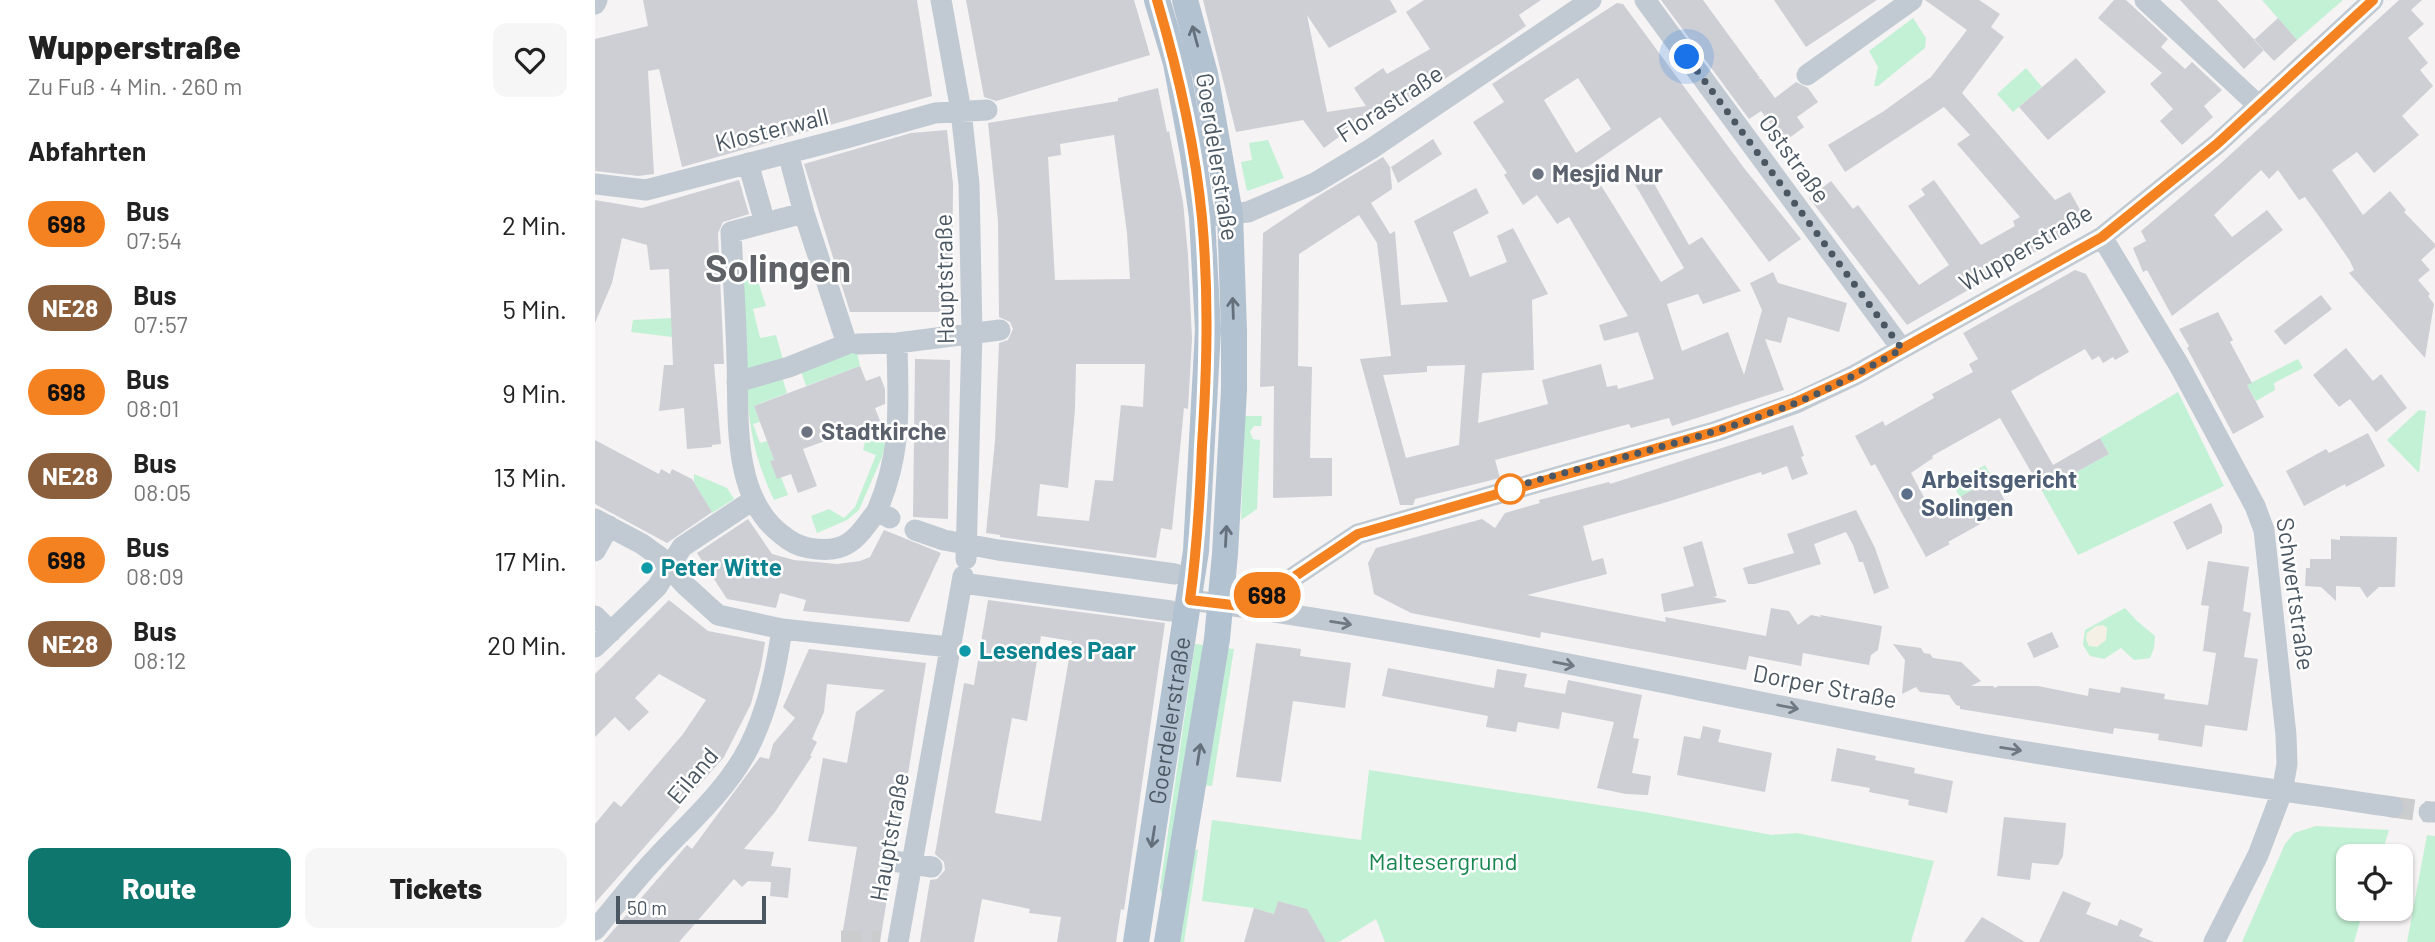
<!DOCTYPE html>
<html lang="de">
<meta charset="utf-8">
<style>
:root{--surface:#fff;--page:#f6f6f6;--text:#222;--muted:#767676;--accent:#0f766e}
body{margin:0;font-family:Barlow,sans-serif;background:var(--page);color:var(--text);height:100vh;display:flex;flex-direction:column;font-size:26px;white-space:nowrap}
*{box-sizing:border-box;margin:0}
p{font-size:23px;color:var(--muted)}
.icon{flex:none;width:38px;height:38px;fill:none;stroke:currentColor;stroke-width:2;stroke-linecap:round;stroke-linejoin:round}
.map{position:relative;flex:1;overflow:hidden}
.details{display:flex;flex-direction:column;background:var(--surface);width:595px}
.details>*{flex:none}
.badge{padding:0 14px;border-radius:23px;font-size:24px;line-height:46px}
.fabs{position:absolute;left:1741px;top:844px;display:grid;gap:14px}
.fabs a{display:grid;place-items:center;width:77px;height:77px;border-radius:14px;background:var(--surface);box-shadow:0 2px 5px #0004;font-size:35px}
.scale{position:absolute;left:21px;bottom:18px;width:150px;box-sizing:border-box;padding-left:7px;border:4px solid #4a5661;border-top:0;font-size:19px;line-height:24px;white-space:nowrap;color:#4a5661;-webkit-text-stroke:5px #fff;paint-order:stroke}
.you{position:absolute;width:35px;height:35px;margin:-18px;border:5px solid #fff;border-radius:50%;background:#1a73e8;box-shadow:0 0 0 10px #1a73e833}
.map>.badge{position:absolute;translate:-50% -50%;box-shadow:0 0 0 4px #fff}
h2{padding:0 28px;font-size:26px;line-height:63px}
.round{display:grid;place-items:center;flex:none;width:74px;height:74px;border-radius:14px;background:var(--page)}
.headline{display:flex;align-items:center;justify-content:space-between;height:119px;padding:0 28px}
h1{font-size:33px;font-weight:800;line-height:52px}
.button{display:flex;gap:14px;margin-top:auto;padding:14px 28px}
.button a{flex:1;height:80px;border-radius:14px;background:var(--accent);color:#fff;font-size:28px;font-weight:800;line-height:80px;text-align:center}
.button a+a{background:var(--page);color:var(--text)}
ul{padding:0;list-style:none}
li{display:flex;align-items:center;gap:21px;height:84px;padding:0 28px}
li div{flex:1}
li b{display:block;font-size:26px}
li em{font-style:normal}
li .badge{min-width:77px;font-weight:700;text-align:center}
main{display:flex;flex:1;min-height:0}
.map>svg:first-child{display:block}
.green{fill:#c3f1d5}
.sand{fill:#f5f0e5}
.building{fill:#cdcfd5;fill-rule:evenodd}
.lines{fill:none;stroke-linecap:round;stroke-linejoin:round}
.minor-tunnel{stroke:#caccce;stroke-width:21;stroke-dasharray:21 10;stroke-linecap:butt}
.minor{stroke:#c1cad2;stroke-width:21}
.major{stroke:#b3c2d1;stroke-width:26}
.oneway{stroke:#64717d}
.oneway2{stroke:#6e7983}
.line-casing{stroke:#fff;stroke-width:16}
.line{stroke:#f58220;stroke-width:10}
.walk{stroke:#4a5661;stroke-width:7;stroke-dasharray:0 12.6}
.worship-dot{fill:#6b7280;stroke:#fff;stroke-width:2.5}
.stop-dot{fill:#fff;stroke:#f58220;stroke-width:3.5}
.service-dot{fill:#5c6f8a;stroke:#fff;stroke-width:2.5}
.culture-dot{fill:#0f9aa8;stroke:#fff;stroke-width:2.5}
.labels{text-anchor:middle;stroke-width:5;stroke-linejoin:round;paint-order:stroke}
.street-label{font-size:24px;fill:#4a5661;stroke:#fff}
.worship-label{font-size:24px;font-weight:bold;fill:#5b616d;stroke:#fff;text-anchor:start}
.service-label{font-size:24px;font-weight:bold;fill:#4e5e75;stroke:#fff;text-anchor:start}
.culture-label{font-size:24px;font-weight:bold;fill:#0d838f;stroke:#fff;text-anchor:start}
.park-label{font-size:24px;fill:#17864f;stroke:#fff}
.town-label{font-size:38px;font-weight:bold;fill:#5f6368;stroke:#fff}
</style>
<main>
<section class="details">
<div class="headline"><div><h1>Wupperstraße</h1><p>Zu Fuß · 4 Min. · 260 m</p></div><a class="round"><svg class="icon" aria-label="heart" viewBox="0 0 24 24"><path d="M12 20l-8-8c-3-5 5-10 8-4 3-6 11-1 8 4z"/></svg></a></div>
<h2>Abfahrten</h2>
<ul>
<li><span class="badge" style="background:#f58220;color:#111">698</span><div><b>Bus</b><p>07:54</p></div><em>2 Min.</em></li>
<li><span class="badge" style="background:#8b5e3c;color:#fff">NE28</span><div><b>Bus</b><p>07:57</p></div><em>5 Min.</em></li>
<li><span class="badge" style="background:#f58220;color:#111">698</span><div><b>Bus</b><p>08:01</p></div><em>9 Min.</em></li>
<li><span class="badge" style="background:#8b5e3c;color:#fff">NE28</span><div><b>Bus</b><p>08:05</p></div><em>13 Min.</em></li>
<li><span class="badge" style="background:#f58220;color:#111">698</span><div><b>Bus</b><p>08:09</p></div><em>17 Min.</em></li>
<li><span class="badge" style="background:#8b5e3c;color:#fff">NE28</span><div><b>Bus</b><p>08:12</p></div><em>20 Min.</em></li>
</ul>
<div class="button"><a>Route</a><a>Tickets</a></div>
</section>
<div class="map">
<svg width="1840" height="942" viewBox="0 0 1840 942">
<rect width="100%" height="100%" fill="#f5f3f3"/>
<path class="green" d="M1667,0H1748L1702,40Z
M1318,18L1331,38L1330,48L1283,86H1279L1283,67L1274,51Z
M1431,68L1447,87L1418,112L1402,94Z
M673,140L689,178L652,191L646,162L657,160L654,143Z
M158,266L171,306L158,309L165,338L181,335L189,363L151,375L144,268Z
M77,318V337L36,332L38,320Z
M262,352L265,366L211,386L206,371L255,353Z
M1703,359L1708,368L1679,383L1680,390L1661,401L1652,385Z
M187,377L192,393L159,406L165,422L158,424L165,443L172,441L179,460L175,461L182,478L186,477L193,495L179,500C161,462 154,430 152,388Z
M1583,392L1629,486L1483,555L1447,491L1514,454L1505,438Z
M1824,410L1831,411L1824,473L1792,440Z
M650,416H667L666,426H659L655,432L658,439L665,440L662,509L646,520Z
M287,428L290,446L287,457L264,510L252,520L222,533L216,516L234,509L249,518L260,507L281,455L268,450L272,434Z
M1390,465L1398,479L1365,497L1357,483Z
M99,474L132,488L139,499L117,513L99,482Z
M1530,608L1542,621L1560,636L1559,648L1555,658L1539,660L1526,648L1509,659L1495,656L1488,645L1490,630Z
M600,644L609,645L568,897L565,888Z
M630,648L639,649L617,786L609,785Z
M774,770L1050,812L1177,835L1202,833L1339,861L1316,942H790L781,919L744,942H731L711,909L683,901L679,914L659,908L607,901L617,820L766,840Z
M1721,826L1794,830L1786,856H1754V908H1769L1759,942H1647L1690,844L1699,833Z
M1832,835L1840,836V942H1812Z
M598,849L603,850L589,942H582Z"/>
<path class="sand" d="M1508,625L1512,628L1511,640L1502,647L1494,646L1491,639L1492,633L1501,626Z"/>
<path class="building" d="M48,0H322L337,96L87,167L64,69L53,71L59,174L43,176L0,171V39L53,26Z
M371,0H539L555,55L401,101L389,97Z
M608,0H795L802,12L734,48L712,15L732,112L771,106L759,88L788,68L792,74L835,49L811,12L829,0H946L924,15L931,26L909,41L848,80L845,76L827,87L830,91L808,106L801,95L750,129L752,131L729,148L708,120L641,132Z
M1066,0H1108L1165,78L1163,79H1166L1180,98L1201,82L1213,88L1223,102L1202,117L1209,127L1189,142L1166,111L1154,119Z
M1179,0H1282L1211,47Z
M1330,0H1384L1405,14L1396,27L1409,37L1367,93L1460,200L1475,192L1492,222L1312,325L1214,198L1236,181L1258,209L1263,205L1324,285L1354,265L1313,206L1330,195L1326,189L1339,180L1386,245L1420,226L1418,221L1425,217L1362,144L1375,135L1349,107L1250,172L1233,145L1289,111L1336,77L1372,30Z
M1519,0H1531L1573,39L1566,47L1590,69L1597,62L1627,90L1609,106L1618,117L1587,145L1565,121L1578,109L1555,84L1567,73L1503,18Z
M1585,0H1622L1669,50L1649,69Z
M1804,0H1827L1816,10L1829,24L1813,38L1833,63L1825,70L1838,86L1807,116L1824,135L1779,173L1762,152L1737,170L1768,215L1795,191L1811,210L1809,212L1840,244V247L1826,260L1835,270L1823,280L1835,294L1833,296L1839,304L1830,358L1754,273L1759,270L1755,261L1726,219L1710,197L1704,200L1683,170L1674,179L1666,170L1619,215L1637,237L1672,210L1688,230L1577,316L1552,270L1548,272L1538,248L1551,241L1546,231L1625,164Z
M1022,3L1028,4L1149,168L1206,239L1174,262L1065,117L994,166L1066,282L1089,268L1038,181L1053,173L1094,245L1107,237L1146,291L1108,304L1103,294L1072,304L1087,351L1133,332L1149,375L1167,310L1155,283L1178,272L1183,283L1252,303L1244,332L1193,317L1186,343L1170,339L1189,390L1077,426L1074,418L1036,428L1034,424L900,460L905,478L820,499L818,505H805L765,359L796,356L782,243L764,215L704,254L703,366L717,367L715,458H737V496L678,498L679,386L665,387L668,233L723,196L788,157L795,167L797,189L776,203L795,234L800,231L806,305L853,302L819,221L881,188L894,213L858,232L875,277L912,262L902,236L918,228L953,294L937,300L939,370L887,373L883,423L953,404L947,380L1006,364L1012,387L1022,385L1023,389L1059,379L1043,332L1009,341L1004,325L1033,316L974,217L962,224L942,195L928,205L909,175L912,173L878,122L909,102L897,84ZM983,78L1016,129L981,153L949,100ZM870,365L864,445L811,458L788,375L832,372V366Z
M1683,18L1702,40L1679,61L1659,40Z
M1481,58L1511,92L1453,140L1424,107Z
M563,88L572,132L574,131L588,202L593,255L597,339L593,409L589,408L577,530L566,528L561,558L405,537V535L391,533L400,441L404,343L413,340L418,329L415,322L404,317L403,221L393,123L523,101V98ZM519,135L532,233L535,279L460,280L453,157L466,155L465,144ZM481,364H550L548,407L526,405L518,481L500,480L494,521L442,516L445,484L473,488L480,409Z
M352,130L358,184L357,312H255L209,164L316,133Z
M838,139L847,154L803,183L796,167Z
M144,180L154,214L128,222L123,233L129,364H119L126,444L117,445V447L92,449L89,408L64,411L69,365H78L74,269L55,270L52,245L27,238L17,283L0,323V200L47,208Z
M1480,270L1491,274L1534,352L1520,360L1518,357L1508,363L1504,356L1497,360L1490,349L1416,391L1458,465L1505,438L1514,454L1447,491L1405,418L1337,456L1338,458L1316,473L1337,512L1398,479L1414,508L1353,542L1355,544L1331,557L1280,464L1276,466L1260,436L1288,421L1290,426L1339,398L1337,394L1378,372L1374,364L1383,359L1368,333Z
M1726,295L1737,309L1690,345L1679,331Z
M1623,312L1638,340L1635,342L1657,383L1652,385L1669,417L1638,434L1592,348L1594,346L1584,329Z
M1751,348L1778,381L1786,374L1812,408L1781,432L1755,399L1744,407L1718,375Z
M320,359L355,360L353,519L318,517Z
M265,366L271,381L285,376L290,389V404L280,408L285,421L208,449L222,486L203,493L196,474L182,479L175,461L179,460L159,406Z
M1198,425L1209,456L1206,457L1213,474L1197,480L1192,466L1167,475L1166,472L1072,502L988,526L997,561L1008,558L1012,574L932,595L1071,622L1070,617L1171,636L1176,608L1194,611L1203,625L1216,615L1226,617L1225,615L1287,626L1283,650L1276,655L1274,665L1208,653L1206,666L1154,656L1151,670L946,632L945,638L816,613L779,594L773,563L781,548L887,519L900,528L910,513L945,503L944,500L1014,482L1015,484Z
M1773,433L1790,466L1751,487L1750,484L1709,506L1691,471L1731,449L1734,453Z
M0,440L64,474L66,469L75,474L77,469L97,479L117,512L72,543L0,504Z
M1616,503L1627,526V533L1592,550L1578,522Z
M1261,510L1280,548L1294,588L1279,594L1268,562H1264L1258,545L1251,532L1219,544L1226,564L1160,584H1153L1148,568L1199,553L1192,534Z
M153,519L177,554L199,560L242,564L265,561L275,557L289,530L346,553L314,622L208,611L211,600L185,593L181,608L132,599L102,553Z
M1745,536L1802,537L1800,587H1784L1772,598L1765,587L1741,586V601L1726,587L1710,586L1711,568H1715V559H1736V539L1745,540Z
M1107,541L1122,596L1118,597L1131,600V602L1069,612L1066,594L1099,586L1088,547Z
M1613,561L1654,567L1648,611L1656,613L1649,657L1663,659L1652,731L1610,725L1607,747L1563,740L1564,734L1519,728L1518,734L1365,709V706L1361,705L1354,695L1325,692L1321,687L1307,694L1310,660L1298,644L1326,648L1329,653L1335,654L1338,658L1366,662L1386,681L1376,686H1398L1400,688L1403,686H1443L1493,696L1494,688L1525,693L1526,687L1570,694L1569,699L1613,705L1621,653L1608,651L1614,606L1606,605Z
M74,600L113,631L170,642L166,666L156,704L129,757L0,903V824L19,801L26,807L88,734L111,700L64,674L40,698L54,712L34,731L20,717L0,737V674Z
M393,600L570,623L529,910L526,909L521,942H462L466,917L434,913L435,909L387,899L379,942H325L335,880L342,879L350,870L349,862L340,854L369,683L379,685ZM446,636L477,641L446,821L400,813L417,718L432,721Z
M1457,632L1464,647L1439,658L1432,643Z
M661,643L706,649L705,656L756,663L750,708L698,701L686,782L641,777Z
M214,649L331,663L301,848L293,849L285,858L286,866L296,874L285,942H246L262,847L213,841L228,758L252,763L261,712L290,690L232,684L229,712L217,739L222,742L215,756H217L180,812L149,849L179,852L176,866L196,868L193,898L175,896L176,882L153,881L147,887L139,879L84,942H8L92,845L97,849L165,757L174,759L178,744L200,718L188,707Z
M793,668L899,688L902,669L932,674L929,687L970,694L973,680L1047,695L1038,738L1044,739L1037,773L1056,776L1053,795L1031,794L1002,788L1019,722L967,712L964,729L923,722L921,732L891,727L893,716L787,696Z
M1108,726L1126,730L1123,742L1177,753L1170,792L1082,775L1089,736L1105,739Z
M1242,748L1281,756L1280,760L1320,768L1319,773L1358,781L1352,813L1313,805L1314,800L1274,792L1275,788L1236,781Z
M1409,817L1471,823L1468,856L1463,865L1437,863L1435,880L1402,876Z
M1468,891L1496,903L1491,914L1522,926L1525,919L1548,929L1544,936L1559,942H1444Z
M683,901L712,909L731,942H649L659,908L679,914Z
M1387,917L1430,942H1369Z"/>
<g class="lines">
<path class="minor-tunnel" d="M1798,807L1834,812
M246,941H285"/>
<path class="minor" d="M346,0L366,111L374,184L377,333L371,559
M1050,0L1307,349
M1550,0L1664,106
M0,4L2,0
M1212,75L1317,0
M153,163L170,223L136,232C138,275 141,317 142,360C144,415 136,496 186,534C194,541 202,546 214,548C252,555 261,539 282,511L295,518
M0,184L51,190L251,138L340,113L392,110
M607,217L653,212L720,183L776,149L996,0
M170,223L209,213
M1507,237L1584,365L1660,506L1669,530L1691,735L1692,764L1687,792L1663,855L1619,942
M263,344L302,343L405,330
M142,382L194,367L252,344L209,213L193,153
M282,511C308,449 303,408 302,343
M0,519L47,544L65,557L90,585L123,615L187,629L354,647
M320,530L349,540L403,550L580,574
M0,551L14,526
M367,583L576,611
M595,600C863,635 1126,698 1391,745C1526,768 1662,787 1798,807
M654,607L763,534L1122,431L1201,403L1260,375L1507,237L1622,144L1778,0
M0,616L16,632
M0,647L62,587L87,547L158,500
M1834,812H1840
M298,861L337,867
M0,930C20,906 40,880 62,857C94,823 133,789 154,747C173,709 181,670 187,629
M303,942L368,576"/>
<g class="major">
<path id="s1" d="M541,942L601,551L613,330L607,217L598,154L581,63L562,0"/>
<path d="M572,942L622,639L630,554L639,390V330L635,214L610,74L590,0"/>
</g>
</g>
<defs><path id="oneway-shaft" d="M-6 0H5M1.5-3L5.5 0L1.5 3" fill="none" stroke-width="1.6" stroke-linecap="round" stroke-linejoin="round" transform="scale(1.75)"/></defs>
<g class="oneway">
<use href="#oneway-shaft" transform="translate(600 36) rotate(-105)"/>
<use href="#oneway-shaft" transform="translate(638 308) rotate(-92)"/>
<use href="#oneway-shaft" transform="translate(631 536) rotate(-87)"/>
<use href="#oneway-shaft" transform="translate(604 754) rotate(-81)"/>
<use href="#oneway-shaft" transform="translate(558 837) rotate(99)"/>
</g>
<g class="oneway2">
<use href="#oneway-shaft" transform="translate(746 623) rotate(9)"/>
<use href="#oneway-shaft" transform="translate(969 664) rotate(11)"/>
<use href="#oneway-shaft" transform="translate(1193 707) rotate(11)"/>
<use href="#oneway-shaft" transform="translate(1416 749) rotate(9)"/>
</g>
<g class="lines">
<g class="line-casing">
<path id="line" d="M562,0C583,71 600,144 607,218C614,296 612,369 607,446C605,498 602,549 595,600L654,607L763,534L1122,431L1201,402L1260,375L1507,237L1622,144L1778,0"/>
</g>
<use href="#line" class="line"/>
<path class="walk" d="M915,489H912C1009,460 1109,440 1203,402C1239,387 1273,368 1307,349L1092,57"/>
</g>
<g class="worship-dot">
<circle cx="943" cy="174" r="7"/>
<circle cx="212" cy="432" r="7"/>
</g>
<circle class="stop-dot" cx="915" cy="489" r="14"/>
<circle class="service-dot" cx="1312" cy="494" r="7"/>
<g class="culture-dot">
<circle cx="52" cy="568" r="7"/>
<circle cx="370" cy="651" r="7"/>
</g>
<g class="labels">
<g class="street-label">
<text transform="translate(795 104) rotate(-33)" y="8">Florastraße</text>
<text transform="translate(177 130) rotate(-14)" y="8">Klosterwall</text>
<text transform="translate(622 157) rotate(81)" y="8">Goerdelerstraße</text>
<text transform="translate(1199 159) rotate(54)" y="8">Oststraße</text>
<text transform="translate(1431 248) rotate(-30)" y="8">Wupperstraße</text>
<text transform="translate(350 279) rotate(-91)" y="8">Hauptstraße</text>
<text transform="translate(1700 594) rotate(82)" y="8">Schwertstraße</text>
<text transform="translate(1230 687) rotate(11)" y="8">Dorper Straße</text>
<text dy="8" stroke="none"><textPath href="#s1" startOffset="224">Goerdelerstraße</textPath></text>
<text transform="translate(98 776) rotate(-50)" y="8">Eiland</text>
<text transform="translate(295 837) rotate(-80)" y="8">Hauptstraße</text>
</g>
<g class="worship-label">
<text x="957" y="182">Mesjid Nur</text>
<text x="226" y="440">Stadtkirche</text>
</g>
<g class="service-label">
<text x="1326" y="488">Arbeitsgericht<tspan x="1326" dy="28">Solingen</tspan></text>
</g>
<g class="culture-label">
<text x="66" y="576">Peter Witte</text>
<text x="384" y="659">Lesendes Paar</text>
</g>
<g class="park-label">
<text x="848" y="870">Maltesergrund</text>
</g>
<g class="town-label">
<text x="183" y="282">Solingen</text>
</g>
</g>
</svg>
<div class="fabs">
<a><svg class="icon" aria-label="locate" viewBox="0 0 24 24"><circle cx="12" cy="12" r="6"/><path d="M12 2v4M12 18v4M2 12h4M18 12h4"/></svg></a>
</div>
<div class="scale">50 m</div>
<div class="you" style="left:1092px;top:57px"></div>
<b class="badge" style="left:672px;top:595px;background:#f58220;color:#111">698</b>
</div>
</main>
